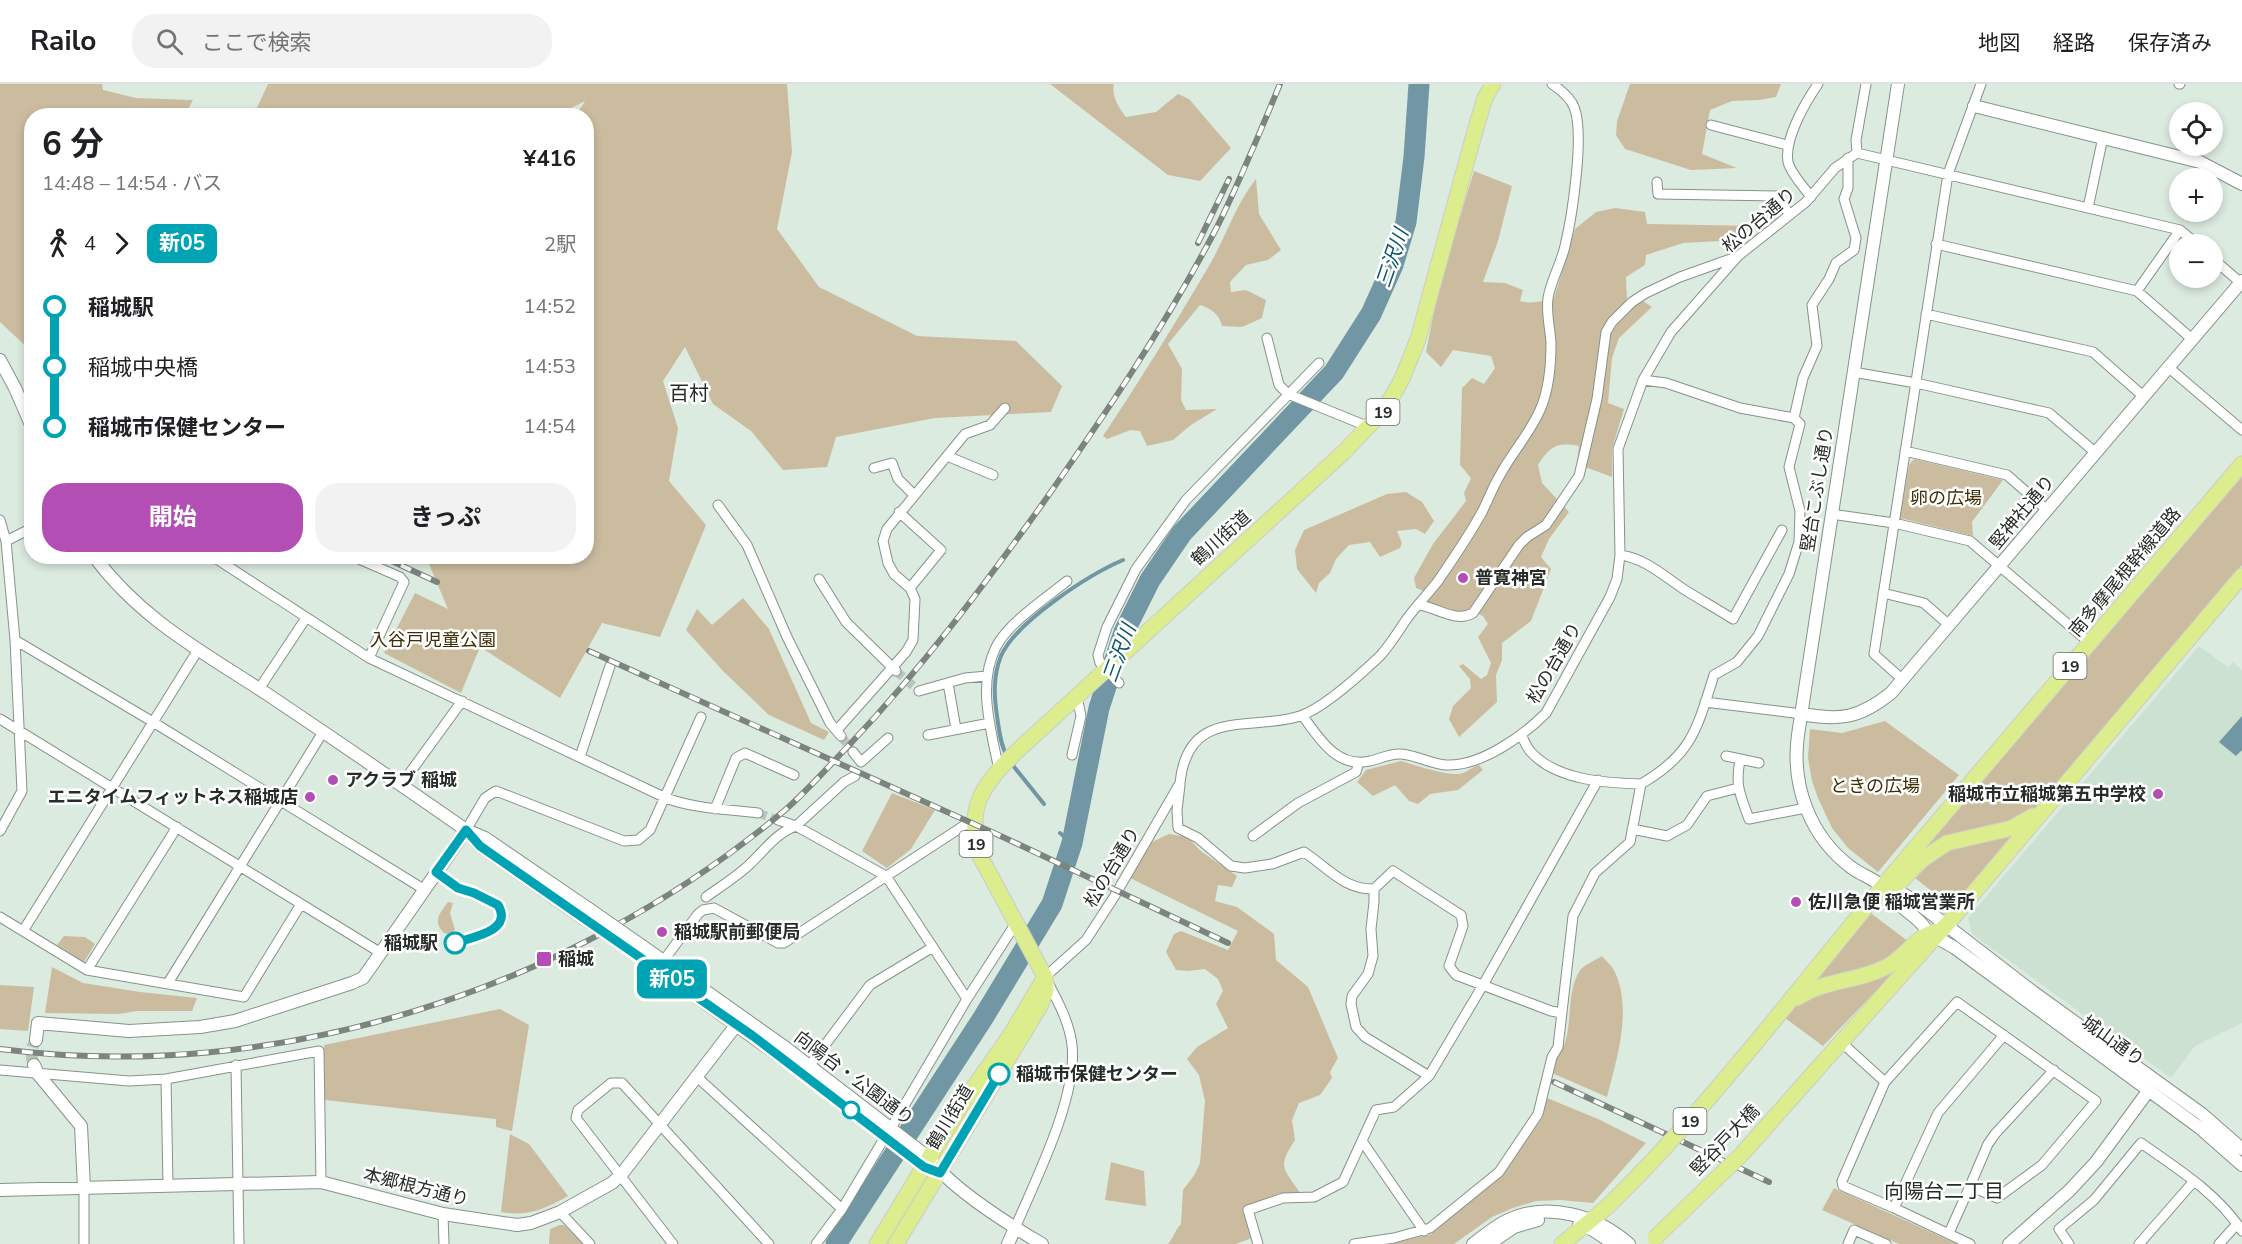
<!DOCTYPE html>
<html lang="ja">
<meta charset="utf-8">
<style>
:root{--surface:#fff;--page:#f2f2f2;--text:#202124;--muted:#757577;--line:#e0e0e0;--accent:#b24eb4}
body{margin:0;font-family:"Nunito Sans","Noto Sans JP",sans-serif;background:var(--page);color:var(--text);height:100vh;display:flex;flex-direction:column;font-size:22px;white-space:nowrap}
*{box-sizing:border-box;margin:0}
p{font-size:20px;color:var(--muted)}
.icon{flex:none;width:33px;height:33px;fill:none;stroke:currentColor;stroke-width:2;stroke-linecap:round;stroke-linejoin:round}
.map{position:relative;flex:1;overflow:hidden}
.drawer{position:absolute;left:24px;top:24px;width:570px;height:456px;display:flex;flex-direction:column;background:var(--surface);border-radius:24px;box-shadow:0 3px 9px #0003}
.drawer>*{flex:none}
.badge{padding:0 12px;border-radius:9px;font-size:21px;line-height:39px}
.tools{position:absolute;left:2169px;top:18px;display:grid;gap:12px}
.tools a{display:grid;place-items:center;width:54px;height:54px;border-radius:50%;background:var(--surface);box-shadow:0 3px 9px #0003;font-size:30px}
.map>.badge{position:absolute;translate:-50% -50%;box-shadow:0 0 0 3px #fff}
.legs{display:flex;align-items:center;gap:9px;height:66px;padding:0 18px;font-size:20px}
.legs p{margin-inline-start:auto}
.head{display:flex;align-items:center;justify-content:space-between;height:102px;padding:0 18px}
h1{font-size:33px;font-weight:700;line-height:45px}
.primary-button{display:flex;gap:12px;margin-top:auto;padding:12px 18px}
.primary-button a{flex:1;height:69px;border-radius:24px;background:var(--accent);color:#fff;font-size:24px;font-weight:700;line-height:69px;text-align:center}
.primary-button a+a{background:var(--page);color:var(--text)}
ul{padding:0 18px;list-style:none}
li{display:flex;align-items:center;gap:21px;height:60px;font-size:22px}
li i{display:grid;place-items:center;width:9px;height:100%;margin:0 8px;background:currentColor}
li i::after{content:'';width:15px;height:15px;margin:-8px;border:4px solid;border-radius:50%;background:var(--surface)}
li p{margin-inline-start:auto}
li:first-child i{background:linear-gradient(#0000 50%,currentColor 0)}
li:last-child i{background:linear-gradient(currentColor 50%,#0000 0)}
header{display:flex;align-items:center;gap:36px;box-sizing:border-box;height:84px;padding:0 30px;background:var(--surface);border-bottom:2px solid var(--line)}
header strong{font-size:28px}
nav{display:flex;gap:33px;margin-inline-start:auto;font-size:21px}
.search{width:420px;height:54px;background:var(--page);display:flex;align-items:center;gap:15px;box-sizing:border-box;padding:0 21px;border-radius:24px;color:var(--muted);font-size:22px}
.map>svg:first-child{display:block}
.built{fill:#cce1d2}
.green{fill:#cbbca0}
.water{fill:#7297a4}
.lines{fill:none;stroke-linecap:round;stroke-linejoin:round}
.stream{stroke:#7297a4;stroke-width:4}
.river{stroke:#7297a4;stroke-width:21}
.minor-tunnel{stroke:#b8c5bb;stroke-width:9;stroke-dasharray:9 4.5;stroke-linecap:butt}
.tertiary-tunnel{stroke:#b8c5bb;stroke-width:12;stroke-dasharray:12 6;stroke-linecap:butt}
.minor-casing{stroke:#859389;stroke-width:11}
.tertiary-casing{stroke:#859389;stroke-width:14}
.primary-casing{stroke:#cbcccb;stroke-width:17}
.minor{stroke:#fff;stroke-width:9}
.tertiary{stroke:#fff;stroke-width:12}
.primary{stroke:#dced8e;stroke-width:15}
.rail-casing{stroke:#7b857e;stroke-width:6}
.rail{stroke:#fff;stroke-width:4;stroke-dasharray:11;stroke-linecap:butt}
.tertiary-bridge-casing{stroke:#859389;stroke-width:14;stroke-linecap:butt}
.primary-bridge-casing{stroke:#cbcccb;stroke-width:17;stroke-linecap:butt}
.tertiary-bridge{stroke:#fff;stroke-width:12}
.primary-bridge{stroke:#dced8e;stroke-width:15}
.line-1-casing{stroke:#fff;stroke-width:14}
.line-1{stroke:#00a3b4;stroke-width:9}
.poi-dot{fill:#b24eb4;stroke:#fff;stroke-width:2}
.stop-1-dot{fill:#fff;stroke:#00a3b4;stroke-width:3}
.labels{text-anchor:middle;stroke-width:5;stroke-linejoin:round;paint-order:stroke}
.shield{fill:#fff;stroke:#676b68;stroke-width:1.5}
.shield-label{font-size:16px;font-weight:bold;fill:#262c28}
.street-label{font-size:18px;fill:#262c28;stroke:#fff}
.park-label{font-size:18px;fill:#3f2e05;stroke:#fff}
.poi-label{font-size:18px;font-weight:bold;fill:#262c28;stroke:#fff;text-anchor:start}
.stop-label{font-size:18px;font-weight:bold;fill:#262c28;stroke:#fff;text-anchor:end}
.water-label{font-size:20px;font-style:italic;fill:#0a566b;stroke:#fff}
.neighbourhood-label{font-size:20px;fill:#222d25;stroke:#fff}
</style>
<header>
<strong>Railo</strong>
<div class="search"><svg class="icon" aria-label="search" viewBox="0 0 24 24"><circle cx="10" cy="10" r="6"/><path d="M15 15l6 6"/></svg>ここで検索</div>
<nav><a>地図</a><a>経路</a><a>保存済み</a></nav>
</header>
<div class="map">
<svg width="2242" height="1160" viewBox="0 0 2242 1160">
<rect width="100%" height="100%" fill="#dcebe0"/>
<path class="built" d="M2199,562L2228,583L2233,578L2242,586V939L2195,962L2171,994L1972,850L1968,834Z"/>
<path class="green" d="M0,0H102L103,6L136,14L193,16L185,31L32,32L31,267L0,238Z
M268,0H787L792,68L777,145L819,203L917,252L1016,257L1062,302L1051,328L935,334L836,353L827,383L783,386L751,347L713,320L685,263L663,297L678,344L669,397L706,441L660,553L602,539L560,614L480,563L461,609L384,569L415,509L448,525L426,473L586,472V32L576,31L585,17L556,32H255L254,30Z
M1050,0H1114C1111,12 1119,24 1126,33L1156,28L1178,10L1189,15L1231,64L1200,97L1168,91Z
M1630,0H1781L1776,13L1759,16L1732,17L1710,26L1702,70L1737,84L1691,86L1625,65L1616,51L1617,37Z
M1474,87L1512,102L1498,157L1483,198L1505,199L1523,206L1520,217C1532,221 1540,216 1553,217L1575,145L1596,128L1615,124L1645,128L1647,140L1760,142L1744,150H1730L1722,157L1683,159L1646,171L1645,181L1626,193L1627,217L1631,225L1643,217L1652,223L1619,254L1612,274L1608,319L1624,325L1612,365V393L1577,380L1579,362C1557,358 1550,362 1538,381L1542,399L1569,428L1549,455L1541,473L1551,485L1531,537L1502,559V576L1496,591L1497,618L1459,653L1449,635L1453,622L1471,604L1470,595L1459,582L1463,580L1481,595L1487,591L1491,579L1478,553L1488,540L1483,532L1472,527L1459,531L1426,519L1431,510L1416,504L1414,494L1433,460L1466,417L1464,409L1471,394L1460,381L1462,304L1472,294L1484,300L1495,284L1491,272L1453,266L1441,283L1426,268L1439,202Z
M1256,95L1259,130L1281,166L1268,176L1246,181L1230,198L1231,208L1246,206L1266,216L1262,234L1242,243L1222,242C1219,230 1212,225 1200,221L1168,260L1182,285L1181,316L1186,326L1217,325L1191,341L1173,356L1147,362L1140,347L1131,346L1107,355L1103,352C1141,295 1176,238 1210,180C1226,152 1236,120 1256,95Z
M1914,375L2003,396L1972,438L1973,452L1900,434L1909,381Z
M2242,393V481L2035,724L2017,735L1914,775Z
M1406,408L1422,418L1434,437L1425,450L1416,445L1397,447L1402,459L1400,464L1380,473L1370,458L1349,461L1336,475L1330,489L1319,499L1316,509L1297,485L1295,466L1304,446L1387,410Z
M743,514L769,545L811,639L829,648L824,656L769,631L723,587L686,546L697,525L712,541Z
M1885,637L1959,691L1878,788L1848,764L1832,744L1818,714L1812,697L1808,674L1810,645L1842,649Z
M1401,677C1415,681 1444,691 1457,690C1466,690 1471,683 1479,681L1483,686L1458,706L1430,710L1418,720L1409,717L1395,701L1373,712L1357,698L1366,686Z
M892,709L935,726L911,765L887,784L862,767Z
M1169,750L1187,753L1202,768L1237,792L1232,803L1218,801L1215,817L1237,823L1274,850L1276,876L1308,903L1338,974L1330,988L1332,994L1320,1011L1299,1019L1292,1036L1295,1056C1277,1084 1283,1083 1300,1109H1280L1244,1123L1252,1154L1236,1160H1168C1174,1153 1175,1146 1181,1140L1183,1106L1195,1090L1200,1079L1205,1017L1199,991L1187,975L1197,963L1228,944L1216,920L1223,907L1218,895L1205,885L1188,887L1176,886L1166,868L1174,850L1181,847L1228,866L1238,847L1130,794L1152,758Z
M2015,750L1953,824L1915,794L1935,773L1960,762Z
M448,818L453,819L450,829L455,846L451,851L444,849C432,837 440,829 448,818Z
M1868,827L1909,858L1891,874L1869,885L1809,900Z
M64,852L85,853L95,860L84,878L57,861Z
M1602,872C1606,877 1611,881 1614,886C1633,925 1617,974 1607,1013L1552,989C1555,972 1562,970 1566,955C1572,933 1567,904 1581,885C1586,880 1596,876 1602,872Z
M1902,880L1823,962L1785,934L1798,920L1814,910Z
M52,883L83,899L140,908L197,914L192,927H137L118,930L45,929Z
M0,901L34,903L28,947L0,945Z
M500,925L529,941L512,1047L496,1043V1035L325,1016L324,961Z
M1547,1014L1598,1035L1646,1059L1593,1119L1560,1116L1536,1117L1513,1124L1492,1133L1454,1160H1391L1431,1150L1502,1091L1542,1034Z
M510,1050L529,1060L568,1112C545,1125 527,1133 501,1128Z
M1111,1078L1144,1087L1146,1122L1105,1116Z
M1834,1104L1957,1160H1899L1822,1126Z
M560,1141H564L584,1160H549L550,1145Z"/>
<path class="water" d="M2242,632V666L2236,672L2219,658Z"/>
<g class="lines">
<path class="stream" d="M1007,672C1000,660 999,645 997,632C994,612 993,592 1001,572C1016,538 1088,491 1123,476
M1011,679L1044,720
M1060,749L1072,759"/>
<path class="river" d="M836,1160L983,934L1052,820L1072,759L1099,624L1124,548L1150,496L1182,449L1334,288L1371,230L1393,181L1406,138L1414,73L1419,0"/>
<path class="minor-tunnel" d="M896,587L919,607
M841,652L853,668
M758,729L778,736"/>
<path class="tertiary-tunnel" d="M34,981C30,972 31,963 36,956"/>
<g class="minor-casing">
<path id="minor" d="M2179,0H2180
M1711,41L1787,61
M1857,69L1856,56L1866,0
M1657,98L1658,110L1777,112L1790,131
M1811,113C1804,103 1791,90 1788,78C1784,55 1805,19 1818,0
M2088,124L2103,53
M1936,160L2137,207L2192,255
M2212,174L2241,199
M2137,207L2180,146
M1926,230L2093,268L2143,312
M1267,254L1279,301L1288,310L1369,343
M2168,283L2242,346
M1853,288L1916,299L2049,329L2096,369
M1643,296L1666,299L1740,324L1794,334
M1905,367L2007,391L2047,426
M947,372L993,391
M874,384L892,379L898,395L914,411
M718,421L747,461L787,553L830,639L841,652
M899,428L941,466L910,504
M1831,430L1894,439L1970,457L2090,559
M0,436L6,457
M1620,471C1645,474 1665,493 1685,506C1701,516 1717,525 1733,535L1782,446
M212,472L369,574L666,714C695,725 727,725 758,729
M352,472L400,493L404,498L369,574
M819,495L846,538L896,587
M1883,509L1924,519L1949,541
M1420,521C1438,524 1456,539 1473,529L1519,461L1527,453L1546,441L1579,392L1597,315L1606,248L1612,238L1632,218L1646,209L1680,193L1736,173
M15,556L153,638L425,806
M1903,596L1874,570L1948,90L1981,0
M948,599L956,645
M1119,599L1100,579L1098,571L1107,543L1136,485L1186,416L1319,279
M259,605L306,534
M919,607L965,594L987,592
M1705,618L1802,630
M1302,631C1319,654 1337,685 1370,677C1380,675 1390,669 1401,670C1416,671 1431,680 1446,681C1480,683 1523,652 1546,629L1610,513L1617,495L1620,471L1618,365L1643,296L1671,248L1738,172L1806,118L1835,84L1857,69L2180,146L2197,160
M0,635L381,869
M837,646L906,568L913,556L915,515L910,504L894,490L888,479L883,457L887,445L965,350L990,341L1005,324
M928,651L990,639
M1521,651C1524,656 1526,662 1530,667C1555,696 1605,699 1641,700C1693,670 1697,644 1714,591L1737,578L1758,552L1789,490L1799,458L1800,427L1789,383L1800,340L1794,334L1803,294L1817,262L1812,221L1829,195L1836,179L1854,166L1856,154L1844,115L1848,104V74
M853,668L861,678L888,654
M1072,671L1081,632L1077,613
M1726,672L1759,679
M580,673L610,582
M1740,676C1735,702 1740,710 1749,735L1806,724
M999,686C991,646 977,601 996,563C1008,539 1046,514 1067,497
M401,701L462,617
M1180,701L1177,726L1178,744L1198,754L1231,782L1245,784L1272,780L1304,768C1327,783 1344,806 1374,805
M715,725L736,674L745,669L794,691
M778,736L796,742L886,792L967,915
M1632,745L1667,752L1687,741L1707,712L1738,704
M466,746L485,714L496,707L624,757L638,756L650,746L701,633
M0,747L22,707L15,556L6,457L32,444
M1253,752L1298,719L1356,688L1359,678
M706,813C720,803 736,793 749,781C764,767 776,749 796,742L844,698L855,692
M0,833L87,886L244,913L301,820
M23,847L198,566
M664,876L698,830L703,826L714,824L778,859H784L974,735
M87,886L177,743
M168,899L323,648
M1841,958L1885,998
M236,981L239,1160
M807,985L870,901L933,863
M0,986L129,997L166,995L319,967L321,1098
M1429,992L1365,953L1356,943L1351,920L1352,912L1368,890L1373,872L1371,845L1374,818V805L1393,787L1461,831L1463,842L1449,882L1456,891L1551,927L1562,929
M697,993L842,1125
M166,995L168,1102
M891,1044L967,915L1016,839
M1362,1057L1424,1147
M1970,1102L1988,1060L1995,1050L2054,986
M84,1104V1160
M1894,1124L1938,1029L2004,951
M560,1128L590,1160
M443,1130L444,1160
M1015,1144C1036,1095 1078,1012 1072,961C1069,936 1056,914 1045,893L1086,856L1114,813L1180,699C1188,622 1251,648 1300,632C1324,624 1361,590 1380,572C1390,561 1398,548 1406,536C1416,522 1428,510 1438,497C1453,475 1469,452 1482,428C1488,416 1493,403 1500,391C1512,369 1530,349 1540,326C1549,306 1551,280 1551,259C1550,243 1546,230 1548,214C1551,196 1561,180 1565,162C1572,133 1585,49 1574,23C1570,13 1561,6 1552,0
M1949,1149L1970,1102L1997,1114L2042,1081L2096,1017L1957,918L1885,998L1842,1097L1843,1102L1894,1124L1970,1160
M673,1160L576,1034L578,1026L611,999H622L769,1160
M816,1160L842,1125L885,1053
M1258,1160L1248,1126L1283,1114L1314,1113L1343,1098L1376,1026L1394,1023L1429,992L1483,901L1598,696
M1354,1160L1394,1154L1430,1144L1499,1088L1538,1030L1552,973L1558,963L1573,832L1595,789L1630,758L1641,700
M1848,1160L1854,1146L1886,1160
M2069,1160L2059,1145L2094,1116L2141,1059C2178,1085 2217,1109 2242,1147
M2139,1160L2194,1097
M2219,1160L2237,1140"/>
</g>
<g class="tertiary-casing">
<path id="tertiary" d="M1898,0L1798,651C1791,702 1810,753 1852,784C1862,791 1874,795 1883,803C1889,810 1895,817 1902,823C1915,834 1927,840 1930,857
M1974,22L2200,78L2242,100
M0,276L15,304L32,343
M94,472C140,535 203,568 267,610C334,655 400,700 466,746L485,754L589,825
M1802,630C1840,637 1860,634 1891,609L2242,197
M469,749L480,762L583,834
M1883,803L1898,807L1915,817L2033,908L2202,1030L2242,1065
M1929,849L1955,864L2200,1044L2242,1081
M642,862L786,964L929,1074C952,1105 1008,1140 1042,1160
M634,868L803,989L924,1083L930,1085
M36,956L38,939L129,947L200,943L235,937L352,899L363,894L368,887L466,746
M34,981L38,990L81,1042L84,1104
M0,1106L321,1098L443,1130L517,1141L531,1139L560,1128L612,1099L621,1091L737,940
M1579,1141L1593,1146L1614,1160
M1008,1160L1015,1144
M1473,1160C1484,1152 1495,1142 1508,1136C1548,1117 1597,1132 1629,1160
M1489,1160L1514,1143L1538,1136
M2009,1160L2069,1107L2096,1078L2149,1006"/>
</g>
<g class="primary-casing">
<path id="primary" d="M1889,803L1899,799L1923,775L1947,759L2012,744L2033,732
M1797,914C1825,895 1859,898 1888,882C1908,871 1917,849 1941,847
M1767,945L1888,796L2242,380
M1819,983L1955,831L2242,492
M877,1160L960,1023L1011,950L1042,898
M896,1160L1040,922L1046,906L1045,893L980,772C965,723 983,701 1016,668L1344,368L1385,325L1402,295L1418,255L1475,47L1485,14L1493,0
M1562,1160L1607,1123"/>
</g>
<use href="#minor" class="minor"/>
<use href="#tertiary" class="tertiary"/>
<use href="#primary" class="primary"/>
<g class="rail-casing">
<path id="rail" d="M1198,159L1229,95
M381,472L437,498
M589,567L1005,754L1228,859
M0,965C279,1001 569,906 784,727C808,706 829,682 851,659C921,585 982,504 1041,422C1104,332 1166,241 1217,143C1240,97 1260,48 1280,0
M1554,998L1769,1098"/>
</g>
<use href="#rail" class="rail"/>
<g class="tertiary-bridge-casing">
<path id="tertiary-bridge" d="M589,825L642,862
M583,834L634,868"/>
</g>
<g class="primary-bridge-casing">
<path id="primary-bridge" d="M1607,1123C1664,1068 1716,1007 1767,945
M1655,1154L1742,1070L1819,983"/>
</g>
<use href="#tertiary-bridge" class="tertiary-bridge"/>
<use href="#primary-bridge" class="primary-bridge"/>
</g>
<g class="lines">
<g class="line-1-casing">
<path id="line-1" d="M455,859C473,853 513,847 498,821L474,809L458,804L436,788L466,746L480,762L753,952L924,1083L940,1089L999,990"/>
</g>
<use href="#line-1" class="line-1"/>
</g>
<g class="poi-dot">
<circle cx="1463" cy="494" r="6"/>
<circle cx="333" cy="696" r="6"/>
<circle cx="2158" cy="710" r="6"/>
<circle cx="310" cy="713" r="6"/>
<circle cx="1796" cy="818" r="6"/>
<circle cx="662" cy="848" r="6"/>
<rect x="536" y="867" width="16" height="16" rx="3"/>
</g>
<g class="stop-1-dot">
<circle cx="455" cy="859" r="10"/>
<circle cx="999" cy="990" r="10"/>
<circle cx="851" cy="1026" r="8"/>
</g>
<g class="labels">
<g class="shield">
<rect x="1366.5" y="315" width="33" height="26" rx="4.5"/>
<rect x="2053.5" y="569" width="33" height="26" rx="4.5"/>
<rect x="959.5" y="747" width="33" height="26" rx="4.5"/>
<rect x="1673.5" y="1024" width="33" height="26" rx="4.5"/>
</g>
<g class="shield-label">
<text x="1383" y="334">19</text>
<text x="2070" y="588">19</text>
<text x="976" y="766">19</text>
<text x="1690" y="1043">19</text>
</g>
<g class="street-label">
<text transform="translate(1759 136) rotate(-40)" y="6">松の台通り</text>
<text transform="translate(1817 405) rotate(-81)" y="6">竪台こぶし通り</text>
<text transform="translate(2022 428) rotate(-50)" y="6">竪神社通り</text>
<text transform="translate(1221 454) rotate(-42)" y="6">鶴川街道</text>
<text transform="translate(2125 488) rotate(-50)" y="6">南多摩尾根幹線道路</text>
<text transform="translate(1554 579) rotate(-60)" y="6">松の台通り</text>
<text transform="translate(1112 783) rotate(-59)" y="6">松の台通り</text>
<text transform="translate(2113 957) rotate(36)" y="6">城山通り</text>
<text transform="translate(854 994) rotate(37)" y="6">向陽台・公園通り</text>
<text transform="translate(950 1033) rotate(-59)" y="6">鶴川街道</text>
<text transform="translate(1725 1056) rotate(-46)" y="6">竪谷戸大橋</text>
<text transform="translate(416 1103) rotate(14)" y="6">本郷根方通り</text>
</g>
<g class="park-label">
<text x="1946" y="420">卵の広場</text>
<text x="433" y="562">入谷戸児童公園</text>
<text x="1875" y="708">ときの広場</text>
</g>
<g class="poi-label">
<text x="1475" y="500">普寛神宮</text>
<text x="345" y="702">アクラブ 稲城</text>
<text x="2146" y="716" text-anchor="end">稲城市立稲城第五中学校</text>
<text x="298" y="719" text-anchor="end">エニタイムフィットネス稲城店</text>
<text x="1808" y="824">佐川急便 稲城営業所</text>
<text x="674" y="854">稲城駅前郵便局</text>
<text x="558" y="881">稲城</text>
</g>
<g class="stop-label">
<text x="438" y="865">稲城駅</text>
<text x="1016" y="996" text-anchor="start">稲城市保健センター</text>
</g>
<g class="water-label">
<text transform="translate(1392 174) rotate(-71)" y="7">三沢川</text>
<text transform="translate(1119 569) rotate(-70)" y="7">三沢川</text>
</g>
<g class="neighbourhood-label">
<text x="689" y="316">百村</text>
<text x="1944" y="1114">向陽台二丁目</text>
</g>
</g>
</svg>
<div class="tools">
<a><svg class="icon" aria-label="locate" viewBox="0 0 24 24"><circle cx="12" cy="12" r="6"/><path d="M12 2v4M12 18v4M2 12h4M18 12h4"/></svg></a>
<a>+</a>
<a>−</a>
</div>
<b class="badge" style="left:672px;top:895px;background:#00a3b4;color:#fff">新05</b>
<section class="drawer">
<div class="head"><div><h1>6 分</h1><p>14:48 – 14:54 · バス</p></div><b>¥416</b></div>
<div class="legs"><svg class="icon" aria-label="walk" viewBox="0 0 24 24"><circle cx="13" cy="4" r="2"/><path d="M13 8l-2 6 4 7M11 14l-3 7M7 12l3-4h3l4 4"/></svg>4<svg class="icon" aria-label="forward" viewBox="0 0 24 24"><path d="M9 5l7 7-7 7"/></svg><b class="badge" style="background:#00a3b4;color:#fff">新05</b><p>2駅</p></div>
<ul>
<li><i style="color:#00a3b4"></i><b>稲城駅</b><p>14:52</p></li>
<li><i style="color:#00a3b4"></i><span>稲城中央橋</span><p>14:53</p></li>
<li><i style="color:#00a3b4"></i><b>稲城市保健センター</b><p>14:54</p></li>
</ul>
<div class="primary-button"><a>開始</a><a>きっぷ</a></div>
</section>
</div>
